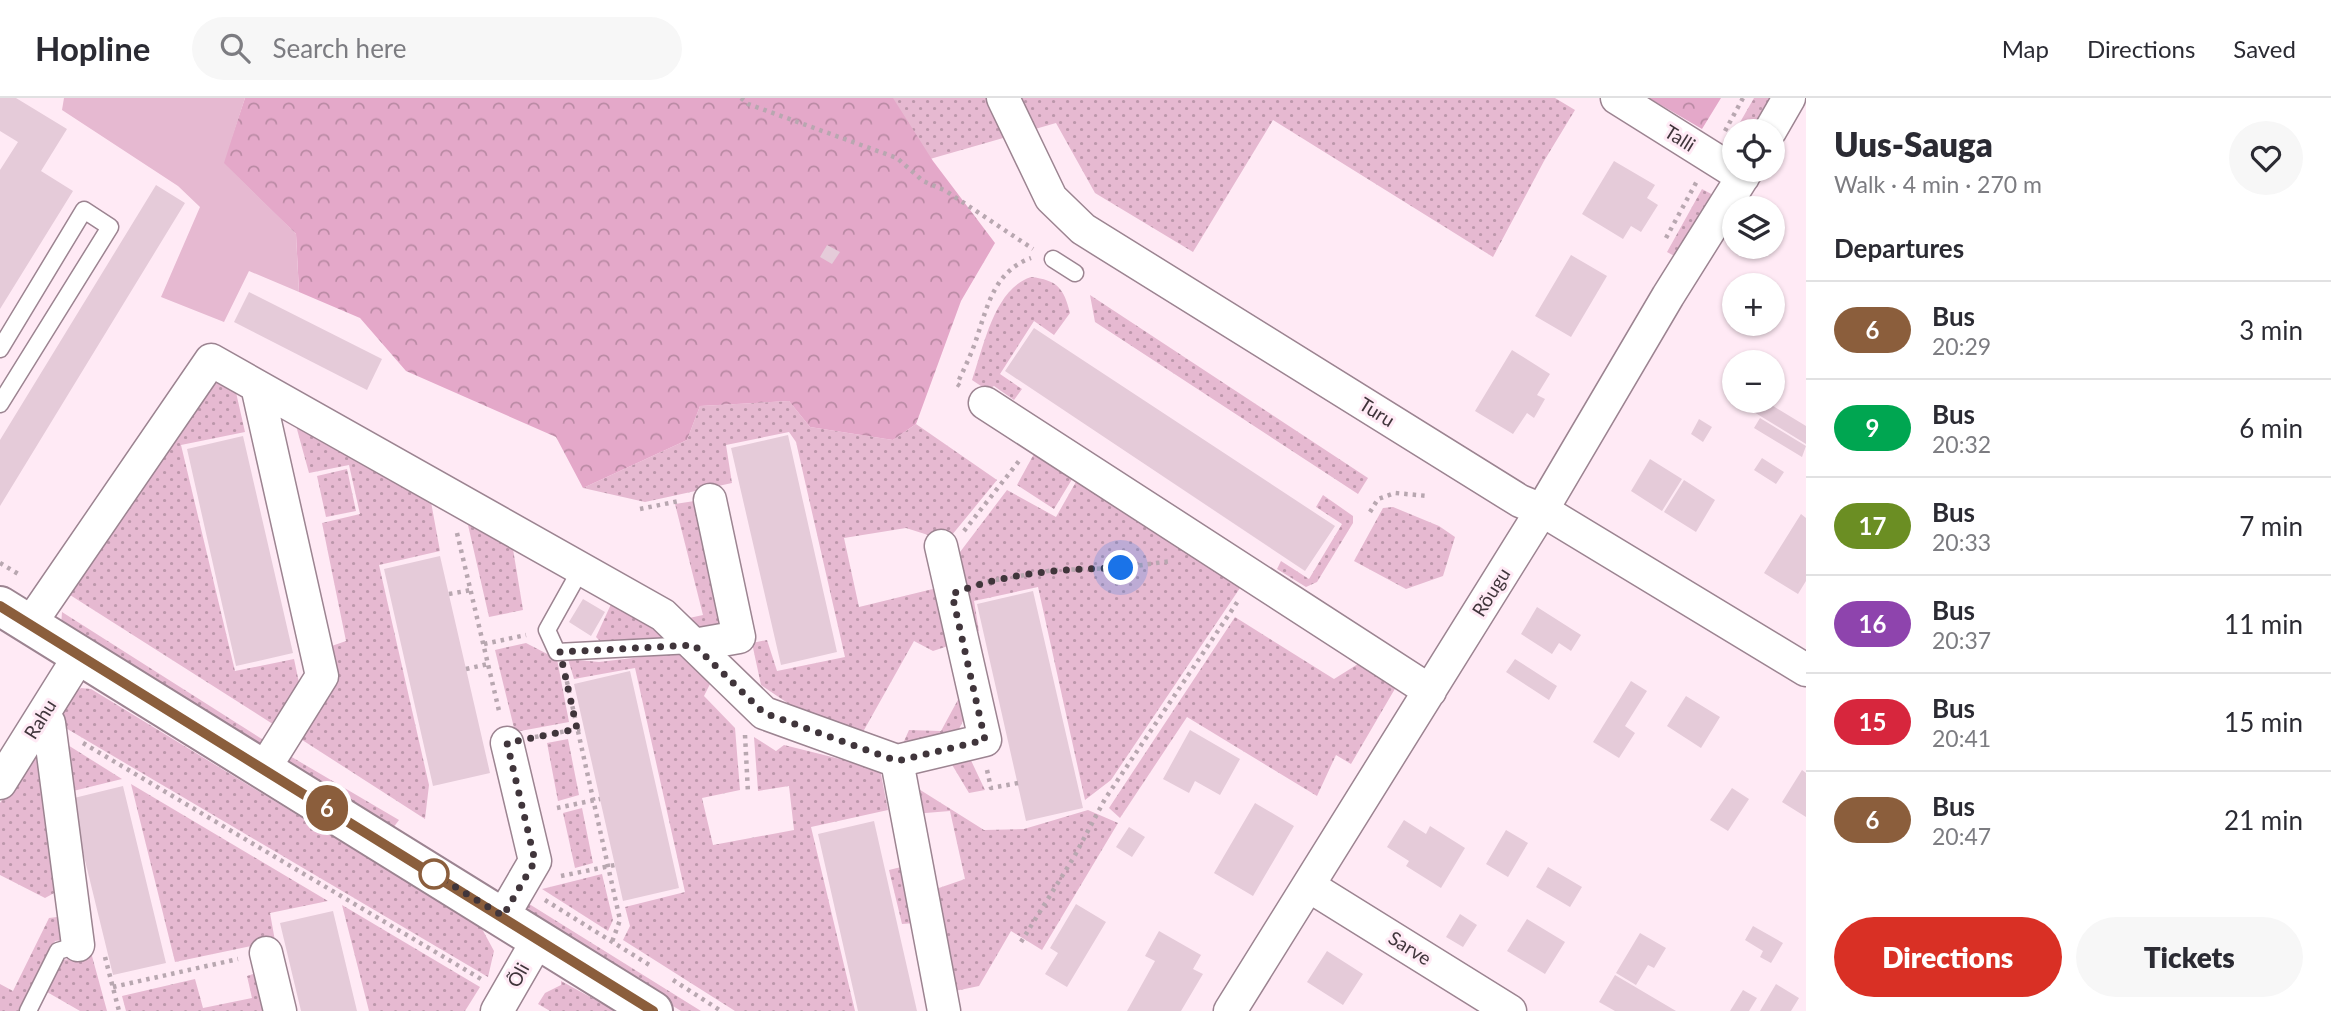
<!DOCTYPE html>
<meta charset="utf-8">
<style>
:root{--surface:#fff;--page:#f7f7f7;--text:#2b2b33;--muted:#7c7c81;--line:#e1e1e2;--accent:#d93025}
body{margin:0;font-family:Lato,sans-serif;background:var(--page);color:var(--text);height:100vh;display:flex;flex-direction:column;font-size:26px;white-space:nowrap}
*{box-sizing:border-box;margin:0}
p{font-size:23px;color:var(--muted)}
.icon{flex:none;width:38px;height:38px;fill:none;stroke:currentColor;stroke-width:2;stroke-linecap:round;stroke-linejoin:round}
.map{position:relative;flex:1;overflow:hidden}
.side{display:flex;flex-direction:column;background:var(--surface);width:525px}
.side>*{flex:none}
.badge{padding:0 14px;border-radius:23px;font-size:24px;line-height:46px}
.controls{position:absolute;left:1722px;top:21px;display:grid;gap:14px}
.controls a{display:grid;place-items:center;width:63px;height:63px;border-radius:50%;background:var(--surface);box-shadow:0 2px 5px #0004;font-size:35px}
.you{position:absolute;width:35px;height:35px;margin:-18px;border:5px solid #fff;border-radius:50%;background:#1a73e8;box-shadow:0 0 0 10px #1a73e833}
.map>.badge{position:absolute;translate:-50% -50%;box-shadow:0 0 0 4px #fff}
h2{padding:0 28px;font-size:26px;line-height:63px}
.round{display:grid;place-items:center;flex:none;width:74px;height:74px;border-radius:37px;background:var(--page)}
.head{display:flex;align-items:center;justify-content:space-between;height:119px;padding:0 28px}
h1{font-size:33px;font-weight:800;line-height:52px}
.button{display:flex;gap:14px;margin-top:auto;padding:14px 28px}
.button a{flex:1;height:80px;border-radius:42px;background:var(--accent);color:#fff;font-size:28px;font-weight:800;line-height:80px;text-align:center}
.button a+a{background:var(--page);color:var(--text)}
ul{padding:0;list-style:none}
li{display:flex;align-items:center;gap:21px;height:98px;padding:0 28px;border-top:2px solid var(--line)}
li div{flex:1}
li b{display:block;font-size:26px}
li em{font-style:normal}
li .badge{min-width:77px;font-weight:700;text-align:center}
header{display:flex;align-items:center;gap:42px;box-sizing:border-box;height:98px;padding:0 35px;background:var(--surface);border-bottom:2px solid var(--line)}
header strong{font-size:33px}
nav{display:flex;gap:38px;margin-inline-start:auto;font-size:24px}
.search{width:490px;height:63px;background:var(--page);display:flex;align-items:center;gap:18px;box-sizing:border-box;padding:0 24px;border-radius:38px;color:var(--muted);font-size:26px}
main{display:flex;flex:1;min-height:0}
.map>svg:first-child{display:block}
.grass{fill:url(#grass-dots)}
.forest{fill:url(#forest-crowns)}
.garden{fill:#e6b9d1}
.building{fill:#e5cbd9}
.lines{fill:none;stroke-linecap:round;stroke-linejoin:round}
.lane-casing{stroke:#9c8491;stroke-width:19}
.street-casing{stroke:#9c8491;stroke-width:35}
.secondary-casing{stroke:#9c8491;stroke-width:42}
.path{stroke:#b8a7b0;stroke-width:4.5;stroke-dasharray:3.5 5;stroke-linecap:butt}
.lane{stroke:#fff;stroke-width:16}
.street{stroke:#fff;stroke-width:32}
.secondary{stroke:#fff;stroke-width:38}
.line-casing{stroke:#fff;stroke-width:16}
.line{stroke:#8b5e3c;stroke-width:10}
.walk{stroke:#40353b;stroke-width:7;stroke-dasharray:0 12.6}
.stop-dot{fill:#fff;stroke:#8b5e3c;stroke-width:3.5}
.labels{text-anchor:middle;stroke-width:6;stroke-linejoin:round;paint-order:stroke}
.street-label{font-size:19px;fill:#40353b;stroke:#ffeaf5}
</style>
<header>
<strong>Hopline</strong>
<div class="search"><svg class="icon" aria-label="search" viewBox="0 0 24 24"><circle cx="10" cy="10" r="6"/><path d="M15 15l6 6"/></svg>Search here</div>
<nav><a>Map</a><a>Directions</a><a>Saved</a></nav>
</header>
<main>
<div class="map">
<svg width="1806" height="913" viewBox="0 0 1806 913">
<defs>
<pattern id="grass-dots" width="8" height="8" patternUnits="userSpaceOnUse" patternTransform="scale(1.75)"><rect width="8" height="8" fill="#e6b9d1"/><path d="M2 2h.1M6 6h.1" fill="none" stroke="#bc97ab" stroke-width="1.8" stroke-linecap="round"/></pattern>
<pattern id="forest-crowns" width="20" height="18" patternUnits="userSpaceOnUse" patternTransform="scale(1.75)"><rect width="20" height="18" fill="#e4a8c9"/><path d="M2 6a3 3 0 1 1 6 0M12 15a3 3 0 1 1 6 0" fill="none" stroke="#ba8aa4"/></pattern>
</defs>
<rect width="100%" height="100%" fill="#ffeaf5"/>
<path class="grass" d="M892,0H1555L1575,12L1544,63L1493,159L1273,22L1193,154L1095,95L1056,25L930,61Z
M1754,0H1774L1755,33H1735Z
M1702,91L1715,98L1678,160L1667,154Z
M1031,179C1057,182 1064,190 1070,215L1054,237L1034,223L1000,276L1022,291L1014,302L994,288L987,292L972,282C984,248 994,191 1031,179Z
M1090,197L1368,380L1358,396L1095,224Z
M213,275L235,290L245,334L181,347L235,573L294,561L301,594L279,630L70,497Z
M789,303L810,329L893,342L916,326L997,382L947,443L906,430L844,440L859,509L941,489L954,546L933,553L914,543L859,641L817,625L761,587L752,545L767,542L777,573L845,559L796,344L789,334L726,347L732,385L645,404L583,390L687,342L700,308Z
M295,324L431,404L440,453L379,467L429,687L425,721L296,638L326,550L346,543L322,425L360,416L349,367L309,375Z
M1035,354L1074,378L1054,411L1017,387Z
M347,371L356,413L326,419L317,378Z
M1077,382L1242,487L1111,682L1085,702L1038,489L974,503L979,533L971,535L957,458L1007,392L1056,419Z
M1323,397L1353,418V425L1317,484L1306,489L1277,471L1281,463L1309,481L1342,426L1316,409Z
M701,402L724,524C711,539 695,529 680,522L703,517L675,406Z
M1393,409L1439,428L1455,439L1443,478L1406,491L1354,463L1383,410Z
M468,427L513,451L523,512L489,519Z
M612,504L670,540L603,546L596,539Z
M62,514L268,645L261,653L61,529Z
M1235,519L1334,581L1358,566L1396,589L1351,666L1336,657L1317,698L1187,619L1120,720L1109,710Z
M526,545L557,561L569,624L515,634L495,552Z
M683,554L715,576L704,598L735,630L740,692L702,700L713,747L794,732L789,688L758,693L754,639L776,653L784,647L880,671L888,712L811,729L855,913H735L623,842L630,828L625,809L685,794L635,570L574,581L568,561L599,564Z
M957,561L964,621L954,641L901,650L909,632L941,633L960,598L950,563Z
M81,590L91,591L481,829L494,853L488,879L64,629C59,611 66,601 81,590Z
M568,641L579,697L558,703L547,645Z
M63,644L122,681L69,694Z
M36,649L47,652L58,793L45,800L0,777V705Z
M967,654L985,692L969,695L948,660Z
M290,658L399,722L390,734L284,667Z
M906,683L984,732L1024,731L1088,712L1118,725L1042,852L1011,833L979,888L955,893L933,792L965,781L950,713L913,716Z
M131,686L328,803L270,815L275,843L175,864Z
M582,710L593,765L575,770L563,715Z
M901,769L914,825L902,826L889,772Z
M602,776L613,822L608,833L542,791Z
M526,804L701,913H681L519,812Z
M342,807L480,889L465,913H369Z
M57,819L62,842L55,843L21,913H0V886L13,893L49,820Z
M92,858L107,913H80L47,894L62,862Z
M259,874L269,913H126L122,898L195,881L203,910L252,900L247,878Z
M561,883L616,913H550L538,906L545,895L561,887Z"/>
<path class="forest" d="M245,0H893L933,63L995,145L961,203L916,326L893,342L810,329L789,303L700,308L687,342L583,390L556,339L406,273L360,220L299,194L296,136L223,65Z
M1649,0H1721L1702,31Z"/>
<path class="garden" d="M64,0H245L224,65L296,136L299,194L249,173L224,224L161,199L200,109L178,88L62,12Z"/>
<path class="building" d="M0,0H16L67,31L41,73L73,93L0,211V72L18,44L0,33Z
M1614,63L1655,87L1647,100L1658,107L1641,134L1631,128L1623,141L1582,116Z
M156,87L185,105L0,408V342Z
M827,147L840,154L832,166L820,159Z
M1571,157L1607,178L1571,239L1535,218Z
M249,194L382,261L367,292L234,224Z
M1034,230L1335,428L1305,473L1005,273Z
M1512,252L1550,276L1537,297L1545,301L1534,320L1527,315L1513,336L1475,313Z
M1754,303H1765L1806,328V346L1749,311Z
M1760,320L1806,348L1802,359L1754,330Z
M1699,321L1712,329L1703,344L1691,336Z
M788,337L837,554L781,567L731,350Z
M243,338L293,555L236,568L187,351Z
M1762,360L1784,374L1776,386L1754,372Z
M1650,361L1682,381L1662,413L1631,393Z
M1684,382L1715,402L1696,434L1664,414Z
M1801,416L1806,420V483L1798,496L1764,475Z
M440,458L490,675L433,688L384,471Z
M1033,493L1083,710L1026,723L977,506Z
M583,501L605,514L591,538L569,524Z
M1537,509L1581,537L1571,553L1559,545L1552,556L1521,536Z
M1515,561L1557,588L1549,602L1506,574Z
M630,573L679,790L623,803L574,586Z
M1631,583L1647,593L1625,628L1635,635L1619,660L1593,644Z
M1686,598L1720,619L1701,650L1667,628Z
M1190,632L1240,661L1220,697L1195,683L1189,695L1163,681Z
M1802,672L1806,675V719L1782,704Z
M123,688L166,865L113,877L70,701Z
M1732,690L1749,701L1728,733L1710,722Z
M1255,705L1294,728L1253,798L1214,775Z
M1404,722L1426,736L1430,728L1465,750L1441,790L1406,768L1409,763L1387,749Z
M874,723L899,834L917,913H858L818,736Z
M1129,729L1145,739L1132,759L1116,749Z
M1506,732L1528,745L1508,779L1486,766Z
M1548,769L1582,789L1570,809L1536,789Z
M1076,806L1106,824L1067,889L1045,876L1058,855L1050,850Z
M333,813L357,913H301L280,825Z
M1460,816L1477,827L1463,849L1446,839Z
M1527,821L1565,844L1545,876L1507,853Z
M1753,828L1783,845L1771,865L1760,859L1763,853L1745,842Z
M1159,833L1201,857L1193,871L1203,876L1181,913H1127L1155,863L1145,858Z
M1640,835L1666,850L1654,870L1648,867L1636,887L1616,875Z
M1327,853L1363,876L1343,907L1307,884Z
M1615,877L1676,913H1615L1599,904Z
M1776,886L1799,900L1791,913H1760Z
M1743,892L1757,900L1749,913H1730Z"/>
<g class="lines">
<g class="lane-casing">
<path id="lane" d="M1053,161L1075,175
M0,251L84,112L110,129L0,306
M581,471L547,532L557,554L692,547
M28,913L58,853L78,847"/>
</g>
<g class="street-casing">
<path id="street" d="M1003,0L1051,100L1083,131L1520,403L1542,412L1806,572
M1617,0L1743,79
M1770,33L1789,0
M257,288L322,578L264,671
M985,305L1430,593
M30,526L211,262L663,517L764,615L897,663L985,642L941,448
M694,547L739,539L710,402
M41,620L49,625L78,847
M897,663L944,913
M0,685L80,557
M1309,788L1510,913
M503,818L535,763L507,645
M266,855L280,913
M497,913L539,840
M1230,913L1542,412L1668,198L1747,72"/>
</g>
<g class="secondary-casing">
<path id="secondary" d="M0,508L653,913"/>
</g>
<path class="path" d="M741,0L748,6L897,60L923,83L946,93L1033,151
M1725,33L1743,0
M1666,140L1697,83
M960,288L957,286C964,271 972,255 977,239C988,206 995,173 1031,160
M640,411L679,403
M1370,414L1378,401L1395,395L1428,398
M964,433L1019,363
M457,435L500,617
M0,465L20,477
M979,485L1054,472L1121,470L1171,463
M449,496L471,492
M484,546L526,537
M466,571L488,566
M565,575L620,822L612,844
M745,637L748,695
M535,639L583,630
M83,645L481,881
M987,672L991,690L1018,685
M557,710L600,701
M561,778L615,767
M545,802L651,868
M1021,844L1074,759L1105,701L1238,503
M105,859L119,913
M673,882L721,913
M113,889L238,861"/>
<use href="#lane" class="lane"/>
<use href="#street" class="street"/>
<use href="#secondary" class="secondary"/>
</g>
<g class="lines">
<g class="line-casing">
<path id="line" d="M0,508L653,913"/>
</g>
<use href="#line" class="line"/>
<path class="walk" d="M434,776L503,818L535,763L507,645L577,631L560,554L694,547L764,615L897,663L985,642L952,496C1007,474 1063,471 1121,470"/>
</g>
<circle class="stop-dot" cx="434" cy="776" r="14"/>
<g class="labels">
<g class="street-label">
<text transform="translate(1680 40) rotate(32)" y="7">Talli</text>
<text transform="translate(1377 314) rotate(32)" y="7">Turu</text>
<text transform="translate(1491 494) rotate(-58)" y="7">Rõugu</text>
<text transform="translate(40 621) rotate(-58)" y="7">Rahu</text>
<text transform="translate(1410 850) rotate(32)" y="7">Sarve</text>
<text transform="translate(518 877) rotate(-61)" y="7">Õli</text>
</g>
</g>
</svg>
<div class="controls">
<a><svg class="icon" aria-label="locate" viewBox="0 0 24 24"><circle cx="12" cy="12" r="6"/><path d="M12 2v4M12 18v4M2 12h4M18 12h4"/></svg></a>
<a><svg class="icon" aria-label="layers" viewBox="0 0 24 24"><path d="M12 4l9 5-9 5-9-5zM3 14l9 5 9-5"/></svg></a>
<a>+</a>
<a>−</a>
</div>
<div class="you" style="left:1121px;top:470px"></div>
<b class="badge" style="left:327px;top:710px;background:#8b5e3c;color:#fff">6</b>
</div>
<section class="side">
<div class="head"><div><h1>Uus-Sauga</h1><p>Walk · 4 min · 270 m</p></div><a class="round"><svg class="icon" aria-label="heart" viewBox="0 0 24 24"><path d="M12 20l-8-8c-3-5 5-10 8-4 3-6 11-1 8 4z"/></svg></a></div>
<h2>Departures</h2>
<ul>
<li><span class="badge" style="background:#8b5e3c;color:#fff">6</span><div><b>Bus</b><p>20:29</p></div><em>3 min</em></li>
<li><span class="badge" style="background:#00a651;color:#fff">9</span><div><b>Bus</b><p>20:32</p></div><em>6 min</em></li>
<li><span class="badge" style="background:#6b8e23;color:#fff">17</span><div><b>Bus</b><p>20:33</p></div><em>7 min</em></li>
<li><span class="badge" style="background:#8e44ad;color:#fff">16</span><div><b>Bus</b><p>20:37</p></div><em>11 min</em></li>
<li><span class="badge" style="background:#d7263d;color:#fff">15</span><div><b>Bus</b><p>20:41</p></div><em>15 min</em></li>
<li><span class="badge" style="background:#8b5e3c;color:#fff">6</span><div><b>Bus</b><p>20:47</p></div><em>21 min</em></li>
</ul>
<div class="button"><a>Directions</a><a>Tickets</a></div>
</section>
</main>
